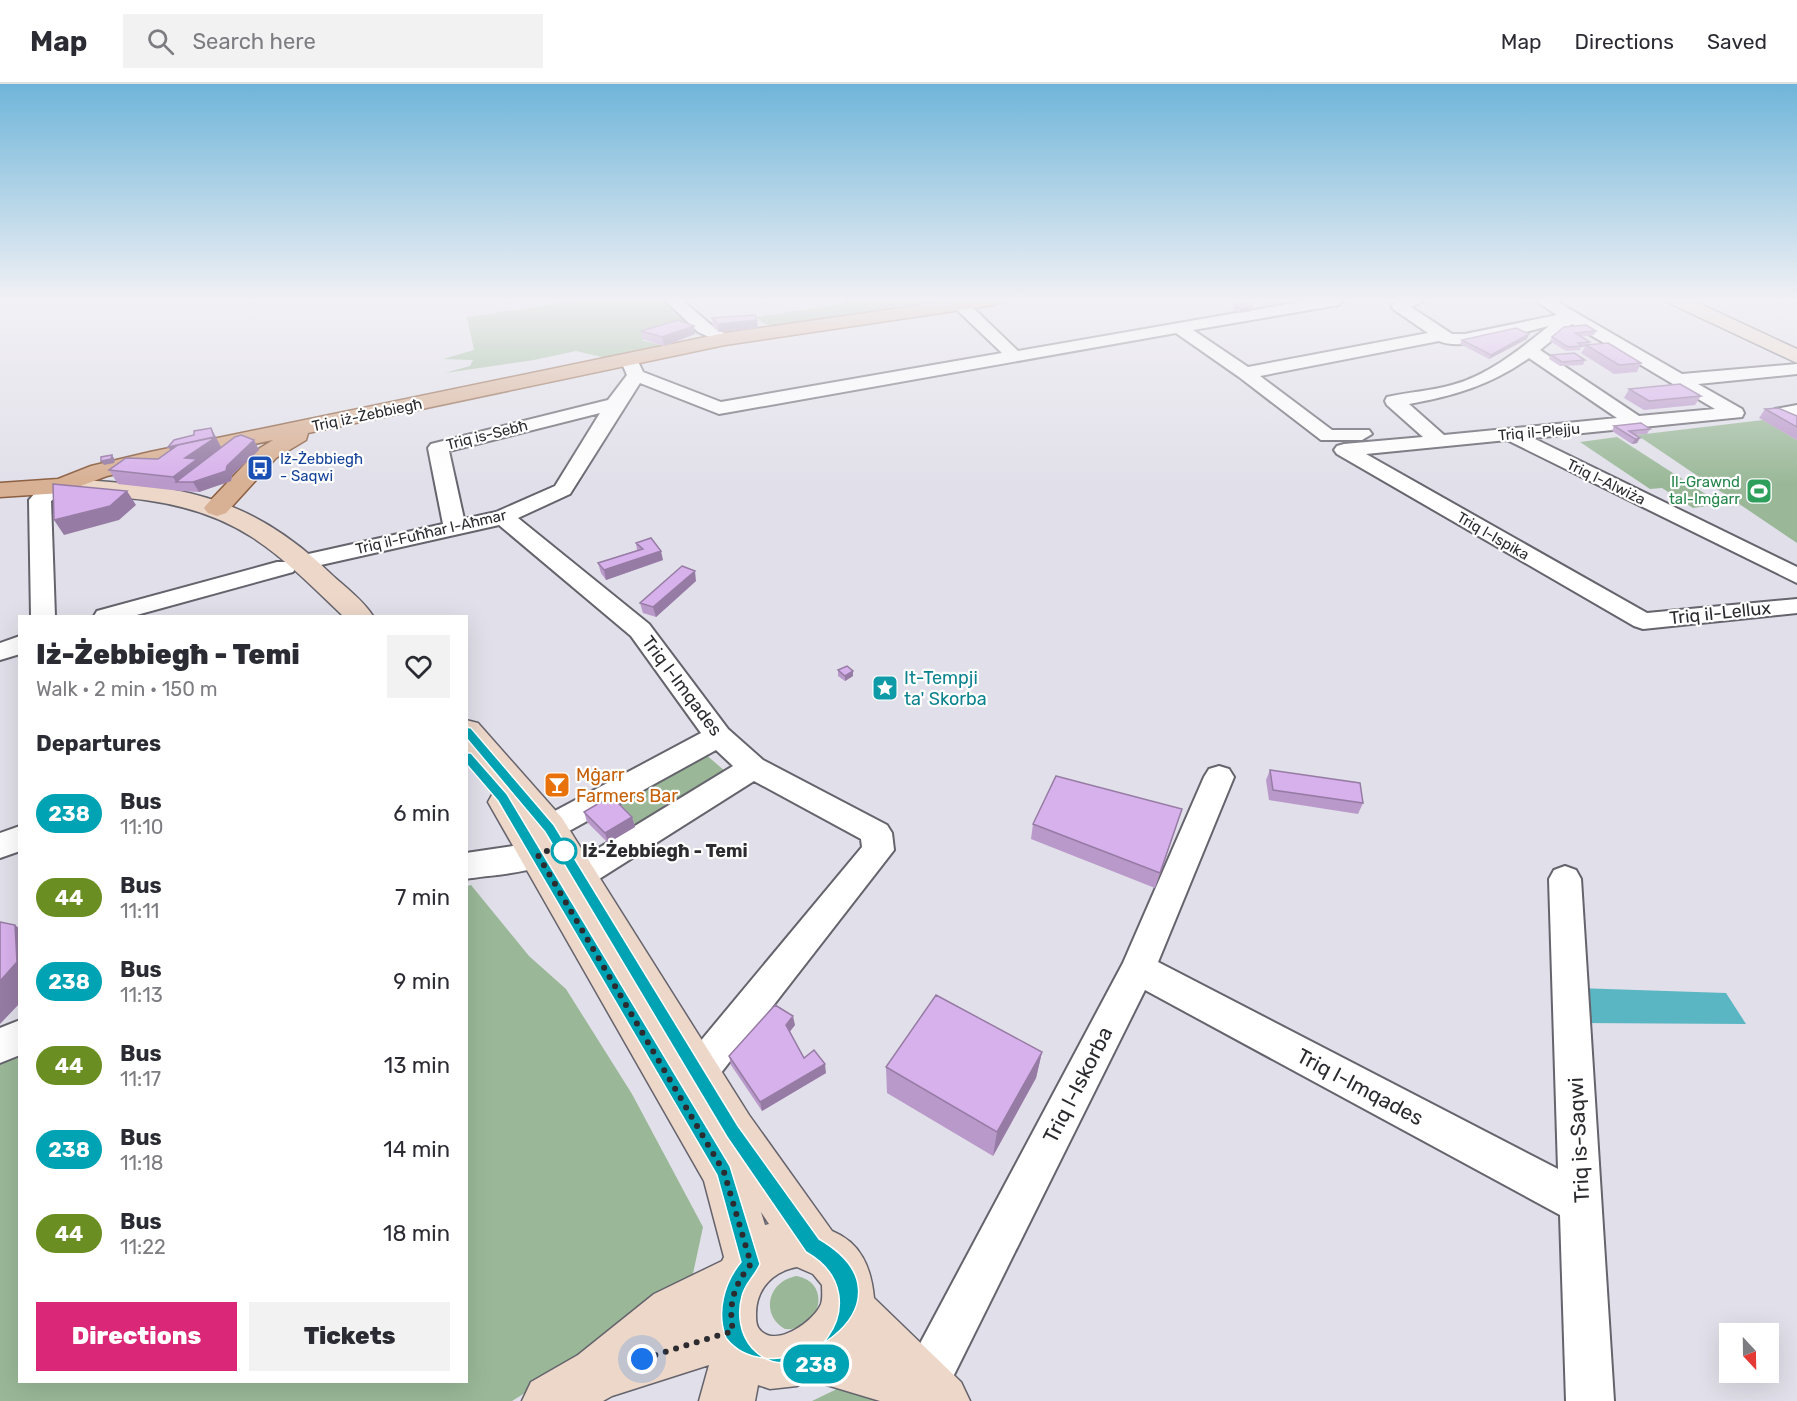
<!DOCTYPE html>
<meta charset="utf-8">
<style>
:root{--surface:#fff;--page:#f2f2f3;--text:#2b2b33;--muted:#7c7c81;--line:#e1e1e2;--accent:#db2777}
body{margin:0;font-family:Rubik,sans-serif;background:var(--page);color:var(--text);height:100vh;display:flex;flex-direction:column;font-size:22px;white-space:nowrap}
*{box-sizing:border-box;margin:0}
p{font-size:20px;color:var(--muted)}
.icon{flex:none;width:33px;height:33px;fill:none;stroke:currentColor;stroke-width:2;stroke-linecap:round;stroke-linejoin:round}
.map{position:relative;flex:1;overflow:hidden}
.panel{position:absolute;left:18px;top:531px;width:450px;height:768px;display:flex;flex-direction:column;background:var(--surface);border-radius:0px;box-shadow:0 6px 24px #0002}
.panel>*{flex:none}
.badge{padding:0 12px;border-radius:20px;font-size:21px;line-height:39px}
.needle{width:39px;rotate:158deg}
.fabs{position:absolute;left:1719px;top:1239px;display:grid;gap:12px}
.fabs a{display:grid;place-items:center;width:60px;height:60px;border-radius:0px;background:var(--surface);box-shadow:0 6px 24px #0002;font-size:30px}
.you{position:absolute;width:30px;height:30px;margin:-15px;border:4px solid #fff;border-radius:50%;background:#1a73e8;box-shadow:0 0 0 9px #1a73e833}
.map>.badge{position:absolute;translate:-50% -50%;box-shadow:0 0 0 3px #fff}
h2{padding:0 18px;font-size:22px;line-height:54px}
.round{display:grid;place-items:center;flex:none;width:63px;height:63px;border-radius:0px;background:var(--page)}
.headline{display:flex;align-items:center;justify-content:space-between;height:102px;padding:0 18px}
h1{font-size:28px;font-weight:800;line-height:45px}
.button{display:flex;gap:12px;margin-top:auto;padding:12px 18px}
.button a{flex:1;height:69px;border-radius:0px;background:var(--accent);color:#fff;font-size:24px;font-weight:800;line-height:69px;text-align:center}
.button a+a{background:var(--page);color:var(--text)}
ul{padding:0;list-style:none}
li{display:flex;align-items:center;gap:18px;height:84px;padding:0 18px}
li div{flex:1}
li b{display:block;font-size:22px}
li em{font-style:normal}
li .badge{min-width:66px;font-weight:700;text-align:center}
header{display:flex;align-items:center;gap:36px;box-sizing:border-box;height:84px;padding:0 30px;background:var(--surface);border-bottom:2px solid var(--line)}
header strong{font-size:28px}
nav{display:flex;gap:33px;margin-inline-start:auto;font-size:21px}
.search{width:420px;height:54px;background:var(--page);display:flex;align-items:center;gap:15px;box-sizing:border-box;padding:0 21px;border-radius:0px;color:var(--muted);font-size:22px}
.map>svg:first-child{display:block}
.green{fill:#9ab898}
.water{fill:#5ab6c2}
.lines{fill:none;stroke-linecap:round;stroke-linejoin:round}
.street-casing{stroke:#65636c;stroke-width:4}
.secondary-casing{stroke:#65636c;stroke-width:3}
.primary-casing{stroke:#8b5f41;stroke-width:3}
.street{fill:#fff;fill-rule:evenodd}
.secondary{fill:#ecd7c9;fill-rule:evenodd}
.primary{fill:#d8b093;fill-rule:evenodd}
.wall{fill:#b998ca}
.shaded-wall{fill:#967ca4}
.building{fill:#d7b1eb;stroke:#967ca4;stroke-width:1.5}
.line{fill:#00a3b4;stroke:#fff;stroke-width:1.5}
.walk{stroke:#2c2b2f;stroke-width:6;stroke-dasharray:0 10.8}
.stop-dot{fill:#fff;stroke:#00a3b4;stroke-width:3}
.labels{text-anchor:middle;stroke-width:4.5;stroke-linejoin:round;paint-order:stroke}
.far-street-label{font-size:15px;fill:#2c2b2f;stroke:#fff}
.far-transit-label{font-size:15px;fill:#164399;stroke:#fff;text-anchor:start}
.far-leisure-label{font-size:15px;fill:#27864d;stroke:#fff;text-anchor:end}
.street-label{font-size:18px;fill:#2c2b2f;stroke:#fff}
.culture-label{font-size:18px;fill:#0d838f;stroke:#fff;text-anchor:start}
.food-label{font-size:18px;fill:#c56008;stroke:#fff;text-anchor:start}
.stop-label{font-size:18px;font-weight:bold;fill:#2c2b2f;stroke:#fff;text-anchor:start}
.near-street-label{font-size:21px;fill:#2c2b2f;stroke:#fff}
</style>
<header>
<strong>Map</strong>
<div class="search"><svg class="icon" aria-label="search" viewBox="0 0 24 24"><circle cx="10" cy="10" r="6"/><path d="M15 15l6 6"/></svg>Search here</div>
<nav><a>Map</a><a>Directions</a><a>Saved</a></nav>
</header>
<div class="map">
<svg width="1797" height="1317" viewBox="0 0 1797 1317">
<rect width="100%" height="100%" fill="#e1dfe9"/>
<path class="green" d="M585,216H667L697,244L695,250L679,244L641,256L665,262L606,274L576,267L534,276L445,289L470,282L473,276L443,275L474,266L467,233Z
M841,216H956L778,242L765,240L756,233L843,220Z
M1763,336L1797,356V459L1637,351Z
M1617,353L1721,420L1693,424L1662,404L1650,405L1580,358Z
M704,669L726,688L636,741L616,721Z
M471,801L529,872L566,905L632,1010L703,1143L691,1199L602,1261L512,1317H0V979L19,968L20,1298H466L467,802Z
M797,1192C833,1199 820,1248 785,1245C759,1230 769,1196 797,1192Z
M839,1304L873,1312L879,1317H812Z"/>
<path class="water" d="M1577,904L1726,909L1746,940L1579,939Z"/>
<g class="lines">
<g class="street-casing">
<path id="street" d="M665,216H682L710,240L733,255L725,260L698,248Z
M961,216L967,218L1018,267L1311,216H1346L1338,221L1193,246L1248,283L1428,249L1393,225L1391,222C1399,213 1414,216 1425,216L1411,223L1452,250H1465L1557,231L1535,216H1554L1682,290L1797,280V290L1698,300L1742,325L1744,329L1742,333L1533,354L1797,483V499L1507,356L1366,370L1647,529L1797,515V529L1643,545L1634,542L1337,370L1334,366L1337,362L1344,360L1423,353L1387,321L1385,317L1387,313C1409,308 1431,307 1452,301C1489,291 1520,265 1549,242C1523,248 1462,268 1439,257L1260,292L1332,346H1369L1372,350L1362,356H1321L1239,293L1176,249L719,330L640,299L570,410L518,434L649,540L728,645L763,676L887,741L892,749L894,766L710,1003L697,1008L684,1003L678,990L684,977L862,763L861,755L754,697L588,802L577,806L566,802L561,793L566,784L733,682L716,666L560,752L566,754L571,763C557,789 494,790 466,795V769L533,759L544,754L538,752L534,744L538,736L701,649L631,552L499,441L303,485L296,483L293,488L133,532H94L97,527L277,478H292L295,473L443,440L428,364L431,360L608,316L627,291L620,275L623,271H635L643,288L721,318L1002,269L955,224L953,221ZM1572,240L1715,325L1639,332L1540,266ZM1529,274L1617,334L1444,351L1409,320C1454,312 1491,301 1529,274ZM600,329L555,402L496,428L464,435L449,367Z
M1797,321V333L1782,335L1773,329L1775,325Z
M62,396L69,398L73,402L51,417L55,532H31L29,416L41,402Z
M20,552V570L0,576V559Z
M1219,682L1229,685L1234,693L1158,878L1558,1085L1549,795L1554,786L1565,782L1576,786L1581,795L1614,1317H1566L1560,1131L1145,906L941,1317H907L900,1301L907,1284L1123,879L1204,693L1209,685Z
M20,742V767L0,774V749Z
M20,936V971L0,979V944Z"/>
</g>
<g class="secondary-casing">
<path id="secondary" d="M1668,216H1692L1797,265V279L1671,220Z
M62,395C176,401 246,408 331,490C345,503 363,516 373,532H343C278,469 240,429 145,416C115,412 83,414 53,407L50,402L53,397Z
M466,636L478,639L562,734L749,1031L832,1147C861,1159 871,1183 874,1214L961,1298L970,1317H880L810,1296L797,1302L770,1305L758,1301L755,1317H699L709,1281L612,1312L603,1317H522L531,1298L578,1271L654,1210L722,1177L724,1173L704,1097L488,718L493,709L498,707L466,670ZM761,1128L769,1140L765,1141ZM797,1183L813,1190L822,1201C822,1207 823,1214 821,1220C814,1237 778,1263 761,1247C756,1243 756,1236 756,1230C756,1204 774,1187 797,1183Z"/>
</g>
<g class="primary-casing">
<path id="primary" d="M957,216H1004L995,221L725,261L308,349L306,356L276,374L226,429L217,432L208,429L204,424L208,419L260,364L273,356L107,392L62,409L0,413V399L58,395L91,382L150,368L725,249Z"/>
</g>
<use href="#street" class="street"/>
<use href="#secondary" class="secondary"/>
<use href="#primary" class="primary"/>
</g>
<path class="wall" d="M1234,221L1251,227L1239,229L1233,225Z
M712,234L758,244L719,248L713,243Z
M1564,243L1596,247L1594,251L1580,253L1590,258L1589,261L1641,279L1637,288L1614,290L1581,269L1585,263H1581L1580,266L1566,267L1550,257L1552,253Z
M641,247L695,250L664,262L642,255Z
M1527,255L1489,275L1460,260L1462,256Z
M1551,271L1585,276L1583,281L1560,282L1549,275Z
M1629,305L1701,312L1695,321L1644,326L1624,314Z
M1765,325L1797,332V356L1759,334Z
M1614,342L1650,345L1647,350L1635,351L1637,359L1632,360L1612,347Z
M211,344L221,363L254,356L259,366L232,391L231,397L199,408L181,407L118,400L109,386L158,375L194,351Z
M636,459L663,476L606,496L601,489L598,479L637,466Z
M696,497L656,533L643,529L640,519Z
M838,586L853,587V592L845,597L838,592Z
M1270,686L1363,719L1358,730L1269,716L1266,696Z
M584,728L632,733L635,743L608,759L587,738Z
M1033,740H1177L1155,804L1031,755Z
M795,941L790,947L804,974L826,989L762,1027L731,981L729,972Z
M1042,968L1036,994L993,1072L887,1009L886,983Z"/>
<path class="shaded-wall" d="M1252,222L1251,227L1239,229L1240,225Z
M757,236L758,244L719,248L718,240Z
M694,242L695,250L664,262L662,253Z
M1529,250L1527,255L1489,275L1491,271Z
M211,344L223,367L176,398L173,393L185,374L171,367L168,363Z
M1640,354L1637,359L1632,360L1635,355Z
M254,356L259,366L232,391L231,397L199,408L193,398L227,382Z
M112,371L115,376L114,379L104,381L101,377Z
M127,407L136,421L119,436L64,451L54,436Z
M661,467L663,476L606,496L604,486Z
M695,487L696,497L656,533L653,523Z
M853,587V592L845,597V592Z
M632,733L635,743L608,759L605,749Z
M15,841L20,845V919L0,940V897Z
M793,932L795,941L788,950L786,941Z
M1042,968L1036,994L993,1072L997,1048Z
M825,980L826,989L762,1027L760,1018Z"/>
<path class="building" d="M1246,219L1252,222L1240,225L1234,221Z
M755,231L757,236L718,240L712,234Z
M678,236L694,242L662,253L641,247Z
M1586,241L1596,247L1575,249L1590,258L1578,259L1582,262L1568,263L1552,253L1564,243Z
M1516,244L1529,250L1491,271L1462,256Z
M1608,259L1641,279L1619,281L1586,261Z
M1574,269L1585,276L1562,278L1551,271Z
M1680,300L1701,312L1649,317L1629,305Z
M1778,324L1797,332V343L1765,325Z
M1641,339L1650,345L1629,347L1640,354L1635,355L1614,342Z
M211,344L214,353L168,363L174,356L194,351V347Z
M241,351L254,356L227,382L226,387L193,398H176L235,353Z
M216,353L185,374L197,375L173,393L109,386L126,374L158,375L178,361Z
M112,371L111,375L101,377V373Z
M53,400L127,407L110,422L54,436Z
M651,454L661,467L604,486L598,479L643,465L636,459Z
M682,482L695,487L653,523L640,519Z
M847,582L853,587L845,592L838,586Z
M1270,686L1360,699L1363,719L1273,706Z
M1056,692L1182,725L1160,789L1033,740Z
M611,712L632,733L605,749L584,728Z
M0,838L15,841L17,878L0,897Z
M936,911L1042,968L997,1048L886,983Z
M775,921L793,932L786,941L804,974L814,966L825,980L760,1018L729,972Z"/>
<linearGradient id="sky" x2="0" y2="1"><stop stop-color="#6fb5d9"/><stop offset="0.54" stop-color="#f2f1f5"/><stop offset="1" stop-color="#f2f1f5" stop-opacity="0"/></linearGradient>
<rect width="1797" height="400" fill="url(#sky)"/>
<path class="line" d="M466,643L471,644L554,741L738,1042L819,1155C931,1220 775,1317 726,1254C716,1228 724,1199 741,1178L717,1091L498,717L462,675V669H471L507,710L730,1082L760,1180C755,1192 745,1199 742,1212C737,1230 740,1250 752,1264C801,1317 887,1214 806,1168L727,1053L545,748L462,649L461,647Z"/>
<g class="lines">
<path class="walk" d="M564,767L560,761L538,771L724,1088L751,1180C734,1201 728,1220 733,1247L642,1275"/>
</g>
<defs>
<g id="bus-square" transform="scale(1.35)"><rect x="-9" y="-9" width="18" height="18" rx="4" fill="#1a4fb4" stroke="#fff"/><path d="M-5-6H5V4H4V6H2V4H-2V6H-4V4H-5ZM-3.5-4V0h7V-4ZM-3.5 1.2v1.5H-2V1.2ZM2 1.2v1.5H3.5V1.2Z" fill="#fff"/></g>
<g id="stadium-square" transform="scale(1.35)"><rect x="-9" y="-9" width="18" height="18" rx="4" fill="#2e9e5b" stroke="#fff"/><path d="M0-5a6.5 5 0 1 0 0 10a6.5 5 0 1 0 0-10ZM-3.5-1.8h7v3.6h-7Z" fill="#fff"/></g>
<g id="sight-square" transform="scale(1.35)"><rect x="-9" y="-9" width="18" height="18" rx="4" fill="#0f9aa8" stroke="#fff"/><path d="M0-6L1.8-2.2L6-1.7L2.9 1.2L3.7 5.4L0 3.3L-3.7 5.4L-2.9 1.2L-6-1.7L-1.8-2.2Z" fill="#fff"/></g>
<g id="bar-square" transform="scale(1.35)"><rect x="-9" y="-9" width="18" height="18" rx="4" fill="#e8710a" stroke="#fff"/><path d="M-6-5H6L.8 .8V4.5H3.5V6h-7V4.5H-.8V.8Z" fill="#fff"/></g>
</defs>
<g fill-rule="evenodd">
<use href="#bus-square" x="260" y="384"/>
<use href="#stadium-square" x="1759" y="407"/>
<use href="#sight-square" x="885" y="604"/>
<use href="#bar-square" x="557" y="701"/>
</g>
<circle class="stop-dot" cx="564" cy="767" r="12"/>
<g class="labels">
<g class="far-street-label">
<text transform="translate(367 331) rotate(-12)" y="5">Triq iż-Żebbiegħ</text>
<text transform="translate(1539 348) rotate(-5)" y="5">Triq il-Plejju</text>
<text transform="translate(487 351) rotate(-14)" y="5">Triq is-Sebħ</text>
<text transform="translate(1606 398) rotate(26)" y="5">Triq l-Alwiża</text>
<text transform="translate(431 448) rotate(-13)" y="5">Triq il-Fuħħar l-Aħmar</text>
<text transform="translate(1493 452) rotate(30)" y="5">Triq l-Ispika</text>
</g>
<g class="far-transit-label">
<text x="280" y="380">Iż-Żebbiegħ<tspan x="280" dy="17">- Saqwi</tspan></text>
</g>
<g class="far-leisure-label">
<text x="1740" y="403">Il-Grawnd<tspan x="1740" dy="17">tal-Imġarr</tspan></text>
</g>
<g class="street-label">
<text transform="translate(1720 529) rotate(-6)" y="6">Triq il-Lellux</text>
<text transform="translate(682 602) rotate(53)" y="6">Triq l-Imqades</text>
</g>
<g class="culture-label">
<text x="904" y="600">It-Tempji<tspan x="904" dy="21">ta' Skorba</tspan></text>
</g>
<g class="food-label">
<text x="576" y="697">Mġarr<tspan x="576" dy="21">Farmers Bar</tspan></text>
</g>
<g class="stop-label">
<text x="582" y="773">Iż-Żebbiegħ - Temi</text>
</g>
<g class="near-street-label">
<text transform="translate(1078 1001) rotate(-63)" y="7">Triq l-Iskorba</text>
<text transform="translate(1360 1003) rotate(28)" y="7">Triq l-Imqades</text>
<text transform="translate(1579 1056) rotate(-93)" y="7">Triq is-Saqwi</text>
</g>
</g>
</svg>
<div class="fabs">
<a><svg class="needle" viewBox="-14 -14 28 28"><path d="M0-13l5 13h-10z" fill="#e53935"/><path d="M0 13l5-13h-10z" fill="#7c7c81"/></svg></a>
</div>
<div class="you" style="left:642px;top:1275px"></div>
<b class="badge" style="left:816px;top:1280px;background:#00a3b4;color:#fff">238</b>
<section class="panel">
<div class="headline"><div><h1>Iż-Żebbiegħ - Temi</h1><p>Walk · 2 min · 150 m</p></div><a class="round"><svg class="icon" aria-label="heart" viewBox="0 0 24 24"><path d="M12 20l-8-8c-3-5 5-10 8-4 3-6 11-1 8 4z"/></svg></a></div>
<h2>Departures</h2>
<ul>
<li><span class="badge" style="background:#00a3b4;color:#fff">238</span><div><b>Bus</b><p>11:10</p></div><em>6 min</em></li>
<li><span class="badge" style="background:#6b8e23;color:#fff">44</span><div><b>Bus</b><p>11:11</p></div><em>7 min</em></li>
<li><span class="badge" style="background:#00a3b4;color:#fff">238</span><div><b>Bus</b><p>11:13</p></div><em>9 min</em></li>
<li><span class="badge" style="background:#6b8e23;color:#fff">44</span><div><b>Bus</b><p>11:17</p></div><em>13 min</em></li>
<li><span class="badge" style="background:#00a3b4;color:#fff">238</span><div><b>Bus</b><p>11:18</p></div><em>14 min</em></li>
<li><span class="badge" style="background:#6b8e23;color:#fff">44</span><div><b>Bus</b><p>11:22</p></div><em>18 min</em></li>
</ul>
<div class="button"><a>Directions</a><a>Tickets</a></div>
</section>
</div>
